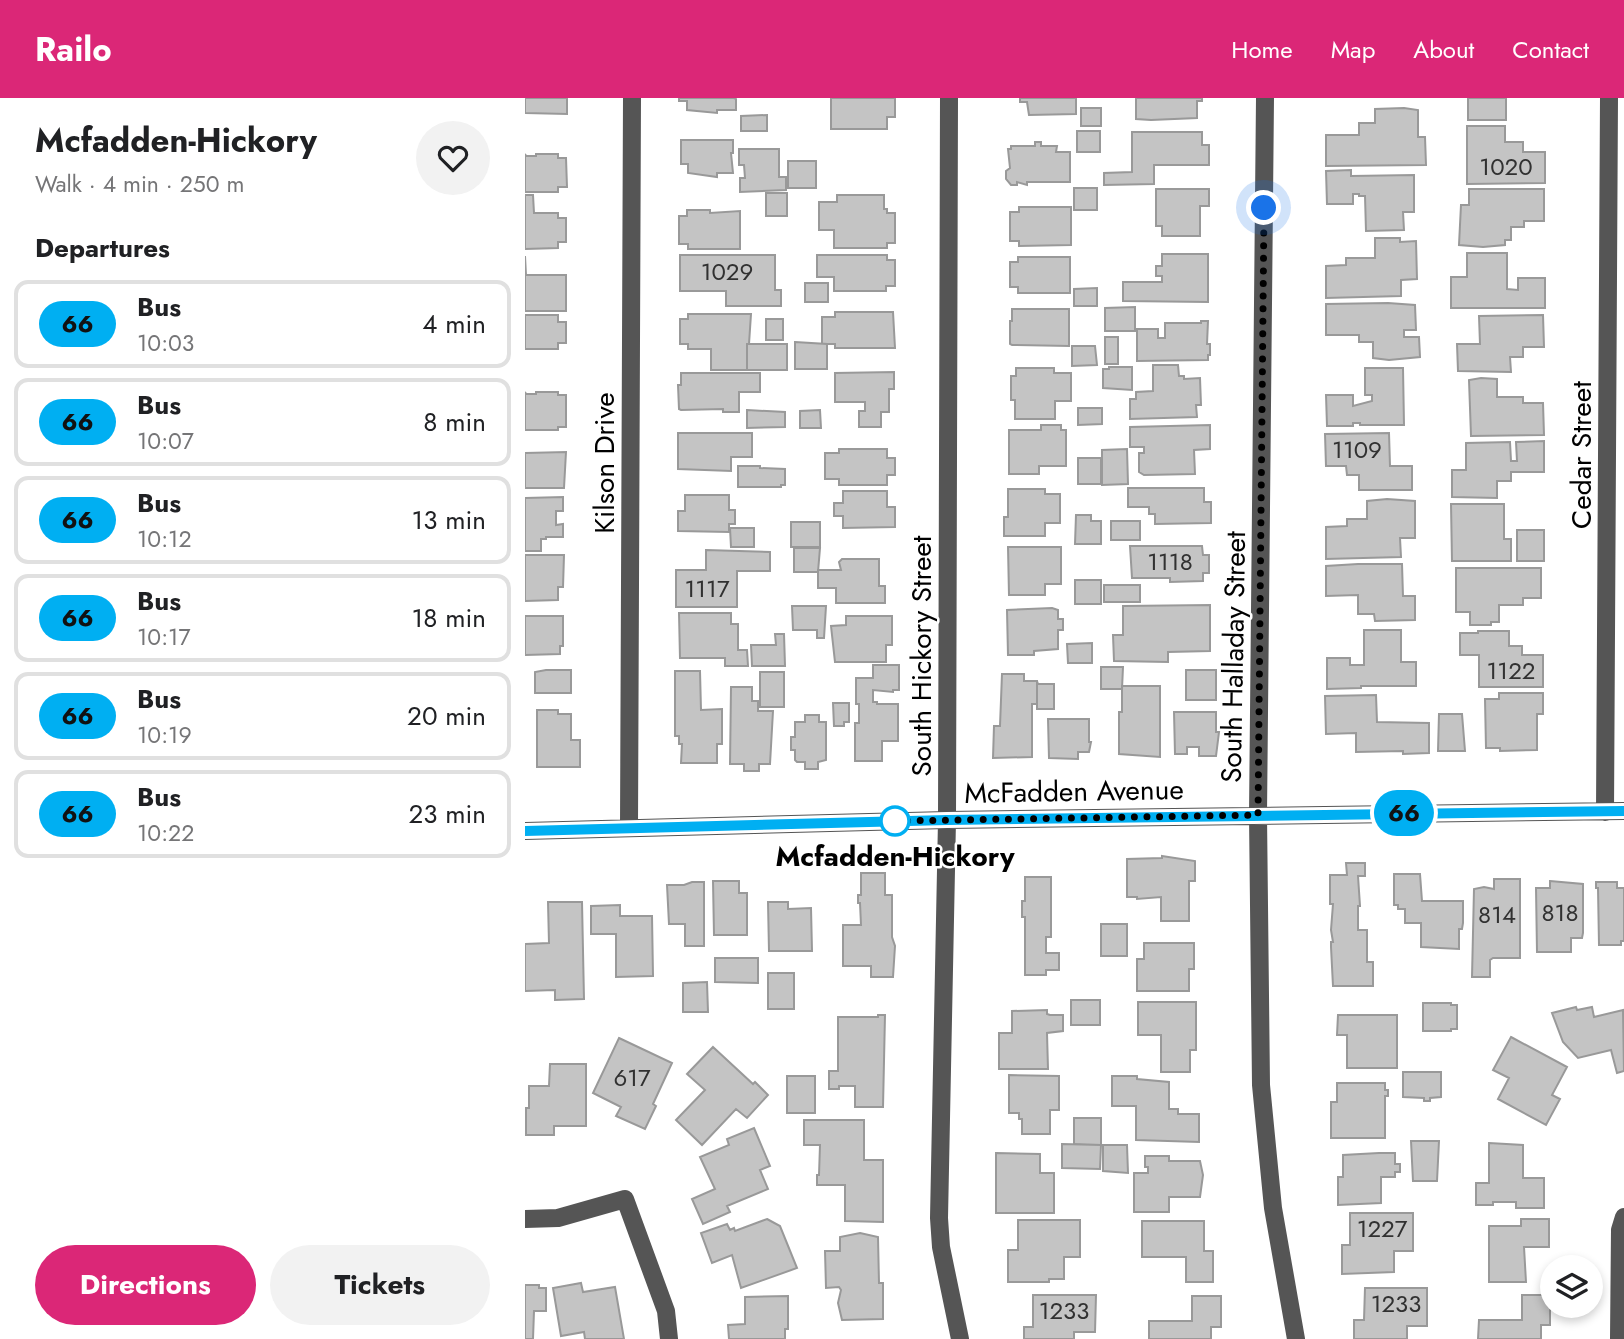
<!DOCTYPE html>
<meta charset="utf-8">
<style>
:root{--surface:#fff;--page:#f2f2f2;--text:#202124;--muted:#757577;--line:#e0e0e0;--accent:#db2777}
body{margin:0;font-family:Jost,sans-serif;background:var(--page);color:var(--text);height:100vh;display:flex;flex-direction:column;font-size:26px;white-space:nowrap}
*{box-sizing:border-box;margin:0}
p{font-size:23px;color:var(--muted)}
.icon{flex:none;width:38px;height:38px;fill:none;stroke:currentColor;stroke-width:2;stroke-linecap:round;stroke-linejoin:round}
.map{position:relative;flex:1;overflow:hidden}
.sheet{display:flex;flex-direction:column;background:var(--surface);width:525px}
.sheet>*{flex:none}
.badge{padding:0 14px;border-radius:23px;font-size:24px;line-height:46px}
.buttons{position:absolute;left:1015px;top:1157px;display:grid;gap:14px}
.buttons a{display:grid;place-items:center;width:63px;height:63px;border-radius:50%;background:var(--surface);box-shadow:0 4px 10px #0003;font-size:35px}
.you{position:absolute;width:35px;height:35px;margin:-18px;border:5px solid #fff;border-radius:50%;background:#1a73e8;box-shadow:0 0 0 10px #1a73e833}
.map>.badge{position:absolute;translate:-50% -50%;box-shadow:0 0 0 4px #fff}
h2{padding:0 35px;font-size:26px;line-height:63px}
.round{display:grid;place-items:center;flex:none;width:74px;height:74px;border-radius:37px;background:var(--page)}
.summary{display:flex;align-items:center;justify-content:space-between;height:119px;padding:0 35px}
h1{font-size:33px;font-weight:700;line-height:52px}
.action{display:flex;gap:14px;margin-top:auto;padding:14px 35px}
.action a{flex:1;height:80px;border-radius:42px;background:var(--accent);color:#fff;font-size:28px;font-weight:700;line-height:80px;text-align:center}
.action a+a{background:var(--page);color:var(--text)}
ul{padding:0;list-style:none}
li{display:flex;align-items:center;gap:21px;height:88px;margin:0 14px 10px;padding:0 21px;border:4px solid var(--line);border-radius:14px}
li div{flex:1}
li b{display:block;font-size:26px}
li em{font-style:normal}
li .badge{min-width:77px;font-weight:700;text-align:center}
header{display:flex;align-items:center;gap:42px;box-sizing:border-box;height:98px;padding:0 35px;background:var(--accent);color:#fff}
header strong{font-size:33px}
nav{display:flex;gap:38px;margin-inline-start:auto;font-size:24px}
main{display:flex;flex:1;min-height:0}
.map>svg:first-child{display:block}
.building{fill:#c4c4c4;stroke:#999;stroke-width:2}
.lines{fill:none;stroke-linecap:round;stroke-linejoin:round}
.minor{stroke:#555;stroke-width:18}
.line-casing{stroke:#fff;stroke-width:16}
.line{stroke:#00aff2;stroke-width:10}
.walk{stroke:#000;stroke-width:7;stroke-dasharray:0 12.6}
.stop-dot{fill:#fff;stroke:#00aff2;stroke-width:3.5}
.labels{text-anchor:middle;stroke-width:5;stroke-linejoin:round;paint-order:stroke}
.number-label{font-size:24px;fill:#313131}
.street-label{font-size:28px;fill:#000;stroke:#fff}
.stop-label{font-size:28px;font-weight:bold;fill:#000;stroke:#fff}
</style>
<header>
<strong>Railo</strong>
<nav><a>Home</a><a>Map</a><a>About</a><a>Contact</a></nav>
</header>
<main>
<section class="sheet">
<div class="summary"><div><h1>Mcfadden-Hickory</h1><p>Walk · 4 min · 250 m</p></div><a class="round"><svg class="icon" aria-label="heart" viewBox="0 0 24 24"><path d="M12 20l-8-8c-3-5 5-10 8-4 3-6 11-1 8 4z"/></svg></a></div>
<h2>Departures</h2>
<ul>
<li><span class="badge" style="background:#00aff2;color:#111">66</span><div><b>Bus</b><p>10:03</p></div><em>4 min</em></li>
<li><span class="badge" style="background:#00aff2;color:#111">66</span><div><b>Bus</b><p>10:07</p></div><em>8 min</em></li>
<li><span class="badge" style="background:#00aff2;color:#111">66</span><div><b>Bus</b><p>10:12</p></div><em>13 min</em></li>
<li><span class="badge" style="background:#00aff2;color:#111">66</span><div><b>Bus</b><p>10:17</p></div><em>18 min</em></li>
<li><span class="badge" style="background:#00aff2;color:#111">66</span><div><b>Bus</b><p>10:19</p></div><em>20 min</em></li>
<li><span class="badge" style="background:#00aff2;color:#111">66</span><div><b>Bus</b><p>10:22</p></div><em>23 min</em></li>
</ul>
<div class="action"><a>Directions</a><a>Tickets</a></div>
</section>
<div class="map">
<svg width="1099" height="1241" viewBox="0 0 1099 1241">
<rect width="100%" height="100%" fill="#fff"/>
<path class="building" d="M0,0H42V16L0,15Z
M154,0H209L211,1V12H192V15L162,12V3H154Z
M306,0H370V19H362V31H306Z
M495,0H551V16L504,17L502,4H495Z
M611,0H677V3H672V20L626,22L611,21Z
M943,0H981V22H943Z
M556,10H576V28H556Z
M879,10L893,12V39H900L901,67L801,68V37H834V25H850V11Z
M242,17V33H216V18Z
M942,28H980V44H998V54H1020V85L942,86Z
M552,33H575V54H552Z
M607,34H677V47H684V67H629V86L579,87V75L607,74Z
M156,42H208V55H206L208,75H192V79L163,75V66H156Z
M510,44H516V48H532L531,54H545V84H502V87L492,84V87H486L481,81V73L485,70L483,51H486V48H510Z
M214,51H254V79H261V92L215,94V80H220L219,67H214Z
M0,56L1,58H11V56H33V60H41L42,89H33V94H0Z
M263,63H291V90H263Z
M826,72V78L889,77V114H878L879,132L841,133L840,98H834V96H828V106H802L801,73Z
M549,90H572V112H549Z
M631,91H684V108H675V138H637V128H631Z
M944,91H1019V123H999V129H986V142H980V147L958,149L934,147L936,107H944Z
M241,95H262V118H241Z
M0,97H8L9,115H33V120H41V144H33V150L0,151Z
M312,97H359V111H362V115H370V145H362V150H309V132H294V104H312Z
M494,109H546V147L494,148V143H485V114H494Z
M162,112H185V115L215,113V151H163V146H154V118H162Z
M850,140H875V144L891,143L892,181L876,182V198L801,200V168L821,167V160H850Z
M942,155H982V191L993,192V180H1020V210H926V179H942Z
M637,156H683V204L598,203V184H637V178H631V168H637Z
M155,157H250V192H256V208H201V193H155Z
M292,157H362V162H370V188H361V193H309V179H292Z
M0,158L1,177H41V213H0Z
M493,159H545V195H493V189H485V164H493Z
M280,185H303V204H280Z
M572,190V208H549V191Z
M863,205L890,207L891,232H879V239H894L895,259L864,262L848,260V244H834V237H801V206Z
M610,209V233H580V210Z
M487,211H544V248L487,247L485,246V223H487Z
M310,214H368L370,250H310V246H297V219H310Z
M163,216H226L224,246H222V272H186V251H163V246H155V221H163Z
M0,217H33V224H41V245H33V251H0Z
M1018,217L1019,249H998V259H985L986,274L933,273L932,246H955L954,218Z
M241,221H258V242H241Z
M676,223H683L682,246H685V257H683V262L612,263V231H633V240H640V225H676Z
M580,239H593V266H580Z
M270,244L302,246V271H270Z
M222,246H262V272H222Z
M547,248H570L572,267L547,268Z
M628,267H653L654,278H659V281L675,280L676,307H671L672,319L605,321V301H611V294L628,293Z
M584,269H607V292L578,290V271H584Z
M491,270H529V275H546V303H530V321H490V302H486V278H491Z
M840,270H878L879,327H835V325H828V328H802L801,297H828V308L847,303V297H840Z
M369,274V291H364V314H356V329H334V313H340V304H310V275Z
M156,275H235V294H214V314H198V311L156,312L154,311L153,287H156Z
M956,280L972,281V299H998V305H1018L1019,337L946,338L944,282Z
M0,294L1,296H11V294H33V297H41V329H33V332H0Z
M553,310H577V326L553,327Z
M222,312L260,314V329L222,330Z
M295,312L296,330H275V313Z
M516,327H536V332H541V368H514V376H484V332H516Z
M685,327V351L669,352L670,376L619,377L614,374V355H619V349H605V329Z
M153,335H227V359H206V373L153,371Z
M864,335L865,368H887V392H834V377H822L821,368H801L800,336Z
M1019,343V374H986V383H972V400L927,399V372H941V345L985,344L986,363H992L991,344Z
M314,351H362V360H370V377H362V387H314V381H300V355H314Z
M602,351L603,386L577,387V352Z
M41,354L39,390H0V355Z
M553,360H576V386H553Z
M213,368H235V370L260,371V387H256V389H213Z
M603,390H679V404H686V425L630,426V416H624V409H603Z
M483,391H520V396H535V425H520V438H479V419H483Z
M318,393H362V409H370V429L318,430V418H309V405H318Z
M160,397H204V412H210V426H204V434L153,433V413H160Z
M38,399V413H31V427L38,426V439H21V441H16V453H0V400Z
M862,401L890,403V440H875L876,459L801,461V429L822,428V421H842V403Z
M926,406H979V441H986V463H927Z
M551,417H566V423H576V446H550Z
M586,423H615V442H586Z
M266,424H295V449H266Z
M205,430H229V449H206Z
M992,432H1019V463H992Z
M605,448H677L678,457H684V475H678V483L645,484V480H607Z
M483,449H536V486H520V497H484Z
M269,450H295L293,474H269Z
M181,452L245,454V473H212V509H151V472H181Z
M0,457H39L38,489H33V502L0,503Z
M317,461H354V488H360V505H311V490H293V472H316L314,464Z
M833,466H877L878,498H890V522L850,523L849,516H833V497L801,498V468Z
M931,470H1016V500H998V507H974V524H966V527H945V514H931Z
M550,482H576V506H550Z
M579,487H615V504H579Z
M685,507V553L643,554V564L589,563L588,537H598V508Z
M267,508H301L299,540H292V532H268Z
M527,510L533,512V521H538V532H533V551L509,553V557H483L482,512Z
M154,515H206V526H213V552H222L223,568H200V560H155Z
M0,518H38V548H35V556L0,557Z
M321,518H367V547H361V564H310L306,528L321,527Z
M839,532H876V564H891V588H836V590L802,591V560H825V567H839Z
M953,533H984V548H997V557H1018V589H954V557H935V535H953Z
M250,536H259L260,568H227L226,547H251Z
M567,545V565H543L542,546Z
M348,567H374V592H368V594L348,592V604H352V606H373V643H357V663H330V625H334V606H331V580H348Z
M576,569H598L597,591H576Z
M21,572H46V595H10V574Z
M661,572H691V602H661Z
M150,573H175L176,612L197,611V646H192V665H156L157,646H154V638H150Z
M235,574H259V609H235Z
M477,576H499V583H512V606H507V659L468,660L469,628H475Z
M512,583L513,586H529V611H512Z
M597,588H635V659L594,656V614H597Z
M206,589H227V603H233V613H248L245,666H234V673H219V666H205Z
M974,595H1018V616H1012V652L975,653V650H961L960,601H974Z
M851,597L852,624L904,625V655L878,656V653L831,654V635L801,636L800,598Z
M308,605H324V624H319V628H309Z
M12,612H33V616H46V642H55V669H12Z
M649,614H691V634H694L691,658H674V649H662V656H650Z
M914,616H937L940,653H913Z
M280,617H294V624H301V662L293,664V671H280V664H272L270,662V652H266V639H270V624H280Z
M523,621H564V644H566L564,654H553V661L524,660Z
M637,758L670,763V783H664V823H636V799L612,801V799H602V761L637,760Z
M821,765H840V778H833L835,808H833V832H842V864H848V888H808L806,849V844H808L806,832L808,806H805V777H822Z
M336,775H360V797H367V839L370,848L368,879H346V868H318V827H336L335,805H333V797H336Z
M869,776H895L897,803H938V825L937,831H934V851L896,849V825H880V811H873V807H869Z
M500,779H526V839H521V855H534V872H521V877H500V819H497V803H500Z
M969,781H995V860H968L965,862V879H947L949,791L959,789L969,791Z
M188,783H214V795H222V837H189Z
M1025,783L1058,786V835L1057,840H1046V854H1012L1011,790H1025Z
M167,784H179V848H160V826H144L142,787H159Z
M1071,784H1092V790H1099V843H1096V847H1074L1073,790H1071Z
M23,804H57L59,901L30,902V892L0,893V846L24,845Z
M243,804H263V811L286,810L287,853H244Z
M95,807V818H127L128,878L91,879V836H66V808Z
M576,826H602V858H576Z
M619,845H669V871H664V893H612V861H619Z
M190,860H233V885L190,884Z
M243,875H269V911H243Z
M182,884L183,914H158V885Z
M546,902H575V927H546Z
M613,904H671V952H665V974H636V937H613Z
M898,905H926V907H932V931H926V933H898Z
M1051,909L1052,912L1067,909L1069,919L1098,912L1099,973L1092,975L1086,952L1053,960L1038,944L1027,915Z
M522,912V916L525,917H538V933L522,935L523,971H474V935H487V913Z
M353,917H360L358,1009H330V988H314V991H304V973H313V919H353Z
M813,917H872V970H822V937H812Z
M986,939L1042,969L1027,997L1035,1001L1021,1027L973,1001L984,980L968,972Z
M94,940L147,965L128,1006L131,1008L120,1031L91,1018L96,1009L68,995Z
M188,949L228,986L230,984L243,997L222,1020L211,1011L177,1047L151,1022L180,992L162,976Z
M25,966H61V1028H29V1037H1V1010H4V988H24Z
M878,974H916V999L905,1000V1003H899V1000L878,999Z
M484,977L534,978V1012H525V1036H497V1021H494V1015H484Z
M262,978H290V1015H262Z
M587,978H612V981L644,984V1011H653V1016H674V1044L611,1042V1008H587Z
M812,985H860V992H863V998H860V1040H806V1004H812Z
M549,1020H576V1047L549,1046Z
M279,1022H339V1062H358V1124L320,1123V1087H292V1077H294L295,1047H279Z
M229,1030L245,1068L235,1072L243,1091L202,1108L205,1114L178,1126L167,1101L190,1091L175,1059L204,1047L202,1041Z
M886,1043H914L912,1083H888Z
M964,1045L998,1047V1080H1019V1110H991V1104H968V1107H951V1085H964Z
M537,1046L576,1047L575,1071L537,1070Z
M578,1047H602L603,1075L578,1073Z
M471,1055L515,1056V1075H529V1115H471Z
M854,1055H870V1066H875V1074H870V1079H856V1105L813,1107V1079H818V1057Z
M620,1058H644V1063H675L678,1077L675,1099H644V1114H609V1075H623V1069H620Z
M825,1115H888V1153H869V1174L817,1176V1147H825Z
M242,1121L255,1128L272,1170L216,1190L207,1157L187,1165L176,1135L202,1126L205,1132L209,1130L210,1133Z
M996,1121H1024V1149H999L1001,1184H964V1128H996Z
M493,1122H555V1159H539V1181H524V1184H483V1152H493Z
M617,1123H679V1153H688V1184H661V1159H617Z
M335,1135L353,1139L354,1185H358V1221L317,1222L313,1205L316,1192L314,1189L301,1190L300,1153H315V1139Z
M56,1185L58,1194L90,1189L99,1241H60L59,1234L36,1238L28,1190Z
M0,1187H14V1190H21V1213H9L8,1241H0Z
M840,1190H902V1228H882V1241H829V1222H839Z
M508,1197H571L570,1234H549V1241H499V1229H508Z
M997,1197H1025V1227H1016V1241H953L954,1222H997Z
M263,1198V1231H260V1241H204L203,1227L220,1226V1199Z
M667,1198H696V1229H686V1241H624V1223H667Z"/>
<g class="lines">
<path class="minor" d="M424,0L422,722L414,1120L416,1149L435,1241
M740,0L733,717L736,987L748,1110L771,1241
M1080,714L1084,0
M104,730L107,0
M0,733L422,722L1099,713
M0,1121L33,1120L100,1101L141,1213L144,1241
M1094,1241L1095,1132L1099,1119"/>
</g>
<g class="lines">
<g class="line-casing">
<path id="line" d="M0,733L422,722L1099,713"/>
</g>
<use href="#line" class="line"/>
<path class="walk" d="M370,723L733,717L739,110"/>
</g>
<circle class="stop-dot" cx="370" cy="723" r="14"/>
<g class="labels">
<g class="number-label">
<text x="981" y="77">1020</text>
<text x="202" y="182">1029</text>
<text x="832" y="360">1109</text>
<text x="645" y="472">1118</text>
<text x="182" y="499">1117</text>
<text x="986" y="581">1122</text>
<text x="1035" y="823">818</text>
<text x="972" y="825">814</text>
<text x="107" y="988">617</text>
<text x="857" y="1139">1227</text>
<text x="871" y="1214">1233</text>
<text x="539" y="1221">1233</text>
</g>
<g class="street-label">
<text transform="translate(1056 357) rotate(-90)" y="10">Cedar Street</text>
<text transform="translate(79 365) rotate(-90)" y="10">Kilson Drive</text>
<text transform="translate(396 558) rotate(-90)" y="10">South Hickory Street</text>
<text transform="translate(708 559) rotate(-89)" y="10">South Halladay Street</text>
<text transform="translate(549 693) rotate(-1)" y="10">McFadden Avenue</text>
</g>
<g class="stop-label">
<text x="370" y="768">Mcfadden-Hickory</text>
</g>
</g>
</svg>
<div class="buttons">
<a><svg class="icon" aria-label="layers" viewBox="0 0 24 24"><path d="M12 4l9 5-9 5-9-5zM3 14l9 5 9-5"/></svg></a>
</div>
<div class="you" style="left:739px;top:110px"></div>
<b class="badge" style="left:879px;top:715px;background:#00aff2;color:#111">66</b>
</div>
</main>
